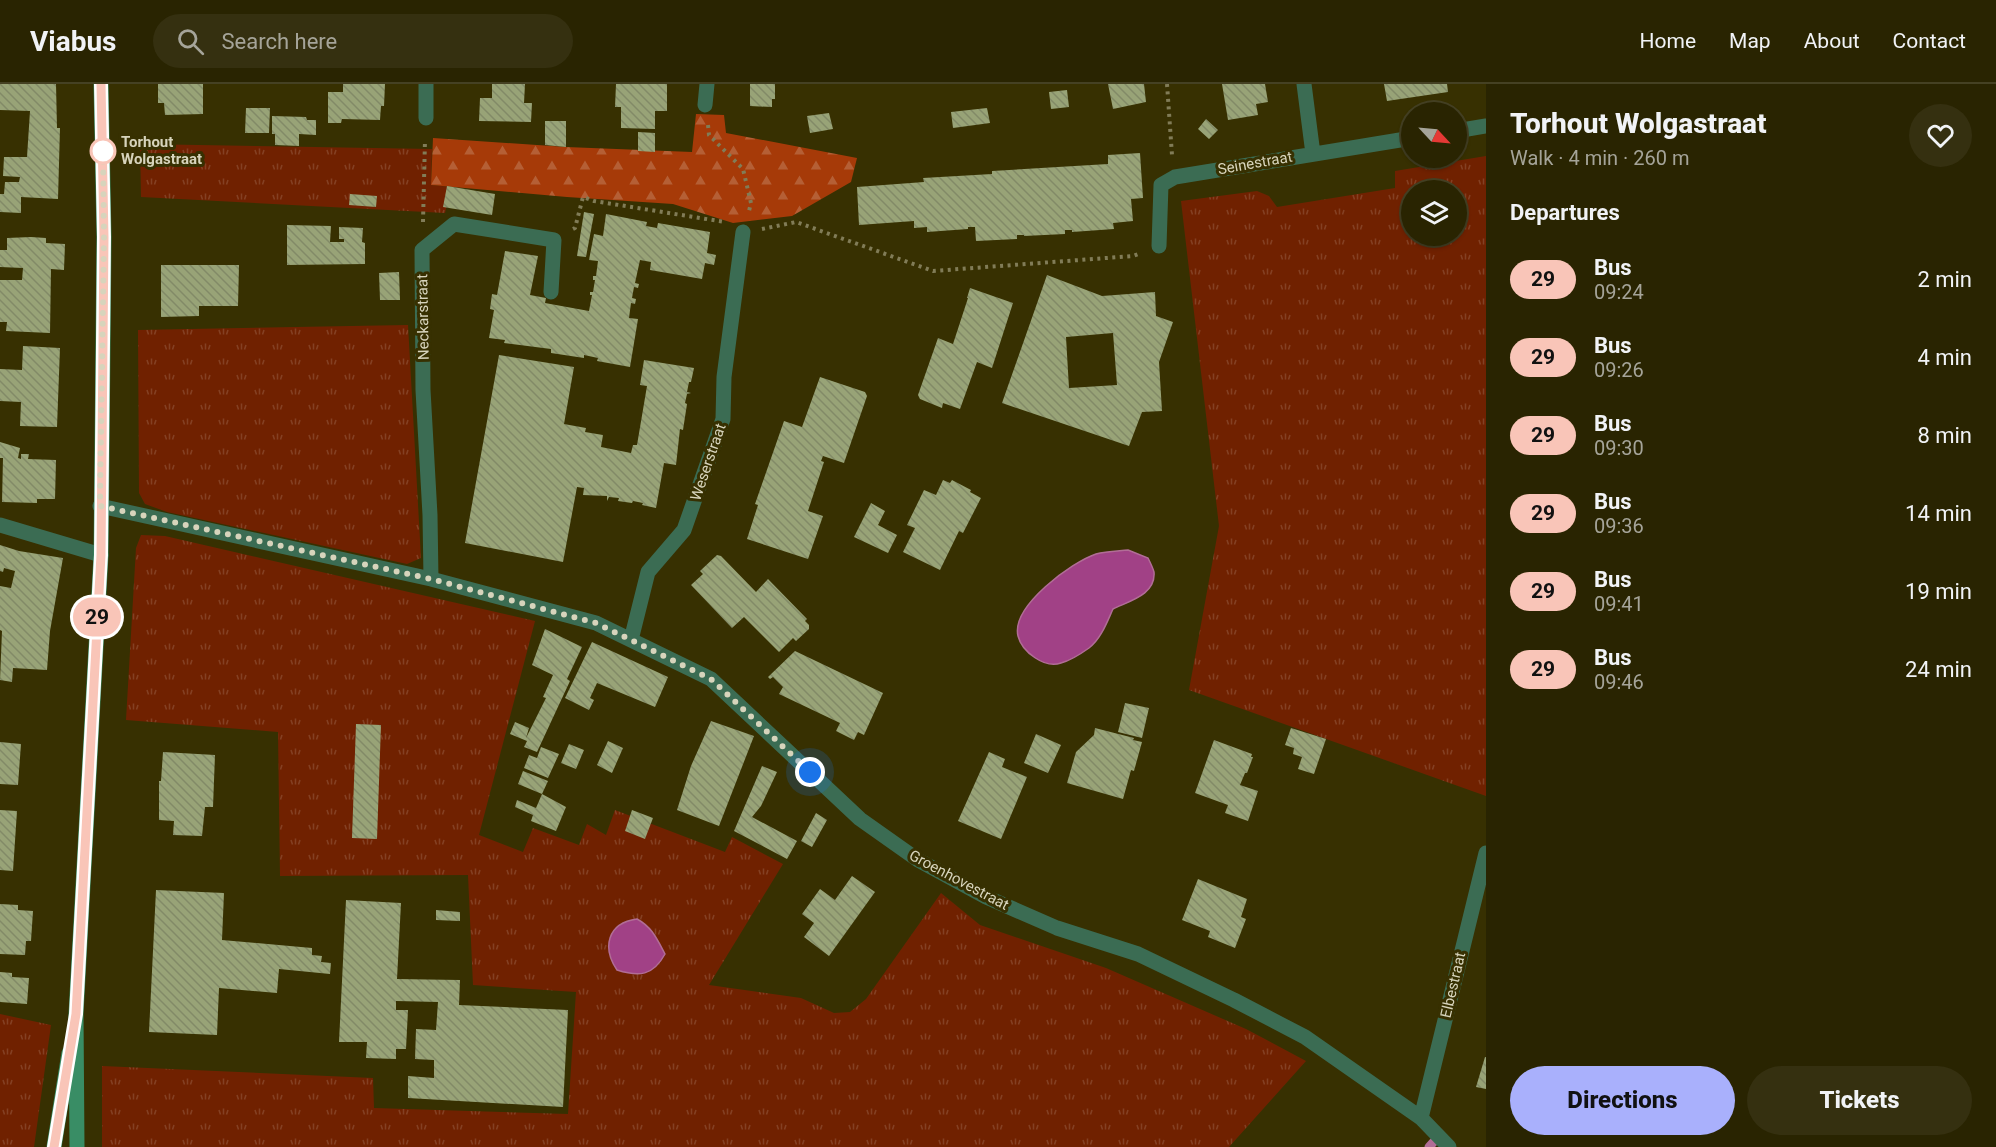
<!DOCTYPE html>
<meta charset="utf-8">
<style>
:root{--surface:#292401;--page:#353010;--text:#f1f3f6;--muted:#a5a499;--line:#454123;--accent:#a9b0fc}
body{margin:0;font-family:Roboto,sans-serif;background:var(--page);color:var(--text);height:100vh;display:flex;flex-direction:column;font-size:22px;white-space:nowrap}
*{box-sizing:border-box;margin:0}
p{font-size:20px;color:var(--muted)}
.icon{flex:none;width:33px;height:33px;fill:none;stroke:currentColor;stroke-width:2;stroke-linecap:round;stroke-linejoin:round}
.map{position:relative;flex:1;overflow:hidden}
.drawer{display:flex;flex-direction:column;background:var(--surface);width:510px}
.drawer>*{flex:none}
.badge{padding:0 12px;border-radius:20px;font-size:21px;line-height:39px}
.needle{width:39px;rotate:116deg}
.buttons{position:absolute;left:1401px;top:18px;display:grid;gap:12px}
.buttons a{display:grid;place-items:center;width:66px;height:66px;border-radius:50%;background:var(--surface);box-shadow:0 2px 4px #0004,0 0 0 2px var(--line);font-size:30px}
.you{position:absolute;width:30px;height:30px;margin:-15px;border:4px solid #fff;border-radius:50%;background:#1a73e8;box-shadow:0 0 0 9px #1a73e833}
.map>.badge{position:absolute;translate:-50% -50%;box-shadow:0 0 0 3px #fff}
h2{padding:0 24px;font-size:22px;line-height:54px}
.round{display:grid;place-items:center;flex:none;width:63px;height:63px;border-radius:32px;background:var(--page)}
.overview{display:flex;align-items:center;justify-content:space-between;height:102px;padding:0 24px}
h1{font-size:28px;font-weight:800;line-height:45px}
.cta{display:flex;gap:12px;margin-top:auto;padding:12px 24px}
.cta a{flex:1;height:69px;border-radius:36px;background:var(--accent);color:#111;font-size:24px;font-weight:800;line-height:69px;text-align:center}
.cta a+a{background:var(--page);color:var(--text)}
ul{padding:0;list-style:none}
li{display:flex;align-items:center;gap:18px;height:78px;padding:0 24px}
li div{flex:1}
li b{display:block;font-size:22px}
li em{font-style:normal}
li .badge{min-width:66px;font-weight:700;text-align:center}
header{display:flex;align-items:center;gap:36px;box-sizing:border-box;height:84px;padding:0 30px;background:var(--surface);border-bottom:2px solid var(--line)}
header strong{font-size:28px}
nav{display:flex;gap:33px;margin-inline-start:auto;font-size:21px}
.search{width:420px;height:54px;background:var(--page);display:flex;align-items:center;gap:15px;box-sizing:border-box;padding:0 21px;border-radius:33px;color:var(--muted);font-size:22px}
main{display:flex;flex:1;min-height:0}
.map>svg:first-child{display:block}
.grass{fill:url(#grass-tufts);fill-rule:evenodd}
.forest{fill:url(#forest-firs)}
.water{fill:#a14186;stroke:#b16d96;stroke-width:1.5}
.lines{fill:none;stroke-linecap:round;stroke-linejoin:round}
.stream{stroke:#b16d96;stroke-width:9}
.building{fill:url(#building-back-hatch);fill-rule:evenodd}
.path{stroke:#817c57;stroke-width:4;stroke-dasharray:3 4.5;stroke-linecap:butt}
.street{stroke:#3b6c53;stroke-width:15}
.secondary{stroke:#398d65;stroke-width:15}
.line-casing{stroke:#fff;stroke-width:14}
.line{stroke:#f9c5b8;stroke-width:9}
.walk{stroke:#d7d4bc;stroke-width:6;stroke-dasharray:0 10.8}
.stop-dot{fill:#fff;stroke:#f9c5b8;stroke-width:3}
.labels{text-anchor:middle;stroke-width:6;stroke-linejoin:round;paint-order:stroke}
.stop-label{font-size:15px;font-weight:bold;fill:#d7d4bc;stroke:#373001;text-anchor:start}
.street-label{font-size:15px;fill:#d7d4bc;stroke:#373001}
</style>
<header>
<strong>Viabus</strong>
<div class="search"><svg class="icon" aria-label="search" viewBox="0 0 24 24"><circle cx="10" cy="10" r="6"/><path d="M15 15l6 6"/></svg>Search here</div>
<nav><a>Home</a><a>Map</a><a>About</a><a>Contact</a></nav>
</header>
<main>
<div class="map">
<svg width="1486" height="1063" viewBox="0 0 1486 1063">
<defs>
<pattern id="grass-tufts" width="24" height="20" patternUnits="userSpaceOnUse" patternTransform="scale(1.5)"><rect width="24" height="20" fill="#702100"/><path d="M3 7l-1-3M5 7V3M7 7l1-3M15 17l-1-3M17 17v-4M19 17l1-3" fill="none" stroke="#844023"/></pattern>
<pattern id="forest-firs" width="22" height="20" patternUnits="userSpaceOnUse" patternTransform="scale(1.5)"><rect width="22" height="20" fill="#a63a08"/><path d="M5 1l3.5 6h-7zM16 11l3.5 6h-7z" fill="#b55f35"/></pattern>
<pattern id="building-back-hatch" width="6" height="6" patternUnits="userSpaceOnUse" patternTransform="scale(1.5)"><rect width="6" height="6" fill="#98a377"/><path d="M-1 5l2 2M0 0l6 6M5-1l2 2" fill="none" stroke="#828a67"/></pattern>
</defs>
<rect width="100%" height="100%" fill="#373001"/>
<path class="grass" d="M140,60L432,65L431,101L451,103L445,129L141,113Z
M1486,72V712L1189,606L1219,442L1181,117L1257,107L1269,112L1277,123L1395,104V87ZM1412,106H1456V152H1412Z
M408,241L421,474L407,480L167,428L145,420L139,409L138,246Z
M141,451L165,452L535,537L479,751L523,768L533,744L579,761L587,740L606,751L615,726L725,768L732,753L783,780L709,901L801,914L834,929L850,928L866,915L941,809L980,841L1106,884L1246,945L1306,977L1229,1063H102V982L373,994L374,1024L568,1030L576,908L473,901L468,791L280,792L278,648L126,636L136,464Z
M0,930L51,941L34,1063H0Z"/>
<path class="forest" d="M696,30L724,31L726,49L857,74L851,98L792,132L733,139L673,120L567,113L431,101L433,54L566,63L692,68Z"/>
<path class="water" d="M1128,466L1148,474C1150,478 1153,484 1154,488C1156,511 1129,517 1113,525C1107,538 1101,555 1089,564C1082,569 1069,577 1061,579C1045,585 1022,568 1018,552C1011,522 1072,478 1096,470C1106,467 1118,467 1128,466Z
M637,835C652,843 657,855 665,870C653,892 639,893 617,886C602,864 607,839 637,835Z"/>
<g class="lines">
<path class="stream" d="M1429,1063L1439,1052"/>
</g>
<path class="building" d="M0,0H56L57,44H60L58,115L21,113V129L0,128V110H4L5,98H19L20,93L3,92L4,73H27L30,27L0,26Z
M158,0H203V30L165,31L164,19H158Z
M343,0H385L384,22H381L380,36L342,35L341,39H328V8H343Z
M492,0H525L524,19H532L531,38L479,37L480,14H492Z
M616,0H667V27H655V45L621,44V23H615Z
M750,0H775V15H772V23L750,22Z
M1108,0H1144L1146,18L1113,25Z
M1222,0H1265L1268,18L1256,20L1258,31L1228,36Z
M1384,0H1447L1448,8L1387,17Z
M1067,6L1069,23L1051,25L1049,8Z
M246,24H270L269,49H245Z
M987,24L990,39L953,44L951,28Z
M829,29L833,45L810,49L807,32Z
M272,32L306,33L307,36H316V51L299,50V62L275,61V50H272Z
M1206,35L1218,46L1209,55L1198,45Z
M545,37H566V63L545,61Z
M638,48L655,49V68L638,67Z
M1140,69L1143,114L1131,115L1133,137L1113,139L1114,145L1072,148V146H1065V150L1024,152V151H1017V155L976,157L975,143H968V145L927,148V143L914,144V137L859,141L857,103L924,98L923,94L992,90V87L1108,80V71Z
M447,102L495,110L492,131L443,123Z
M350,110L377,112L376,123L349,121Z
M584,128L594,130L586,173L577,172Z
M606,130L647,138L646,142L657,144L658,139L710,148L707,169L716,171L714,181L705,179L702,195L650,186L651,178L640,176L635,199L639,200L638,204L634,203L632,214L636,215L635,220L631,219L629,234L638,235L630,283L597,277L598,274L584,271V274L551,269V265L504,259L505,256L489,254L494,226L490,225L492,210L497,211L505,167L538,172L530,211L546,214L545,219L589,227L592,211H590V208H593L595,196H593V192H596L598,177L589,176L594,150L603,152Z
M287,141L331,142L330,158H344V155H339V143L363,144L362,158L365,159V180L287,181Z
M31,153L46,154V159L65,160L64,186L51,185L50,249L6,247L7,238H0V196H22L23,184L0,183V166H7V154Z
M161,181H239L238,222H199V232L161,233Z
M399,188L400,216H380L379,189Z
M1047,191L1102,212L1155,208L1156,232L1173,238L1159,278L1162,327L1142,328L1129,362L1002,319ZM1113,249L1117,301L1069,304L1066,253Z
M970,204L1013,219L992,284L977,278L960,325L943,319L942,324L920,315L918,311L938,254L953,260L968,214H967Z
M23,262L60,264L57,343L20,342L21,318L0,317V285L22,286Z
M499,271L574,283L564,340L586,344L585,348L603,351L601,363L631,369L633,361H637L647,302L640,301L644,276L694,284L691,298H689L687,308L691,309L687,310L685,319L687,320L683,346L680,345L676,381L664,379L656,424L642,421L643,419L633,417L632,419L618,417L619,414L609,413L607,417V412L583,411L584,404L577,403L563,478L465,459Z
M820,293L865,308L867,312L844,379L823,372L821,377L824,378L808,427L823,432L808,475L747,455L758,421L755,420L784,337L802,343Z
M0,358L20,364L18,374L21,375V370H29L28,375L56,376L55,415H37V419L2,418L3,374H0Z
M943,396L950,399L952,396L971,406L970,408L981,414L963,449L959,447L940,486L903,468L915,444L907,441L924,406L936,411Z
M871,419L885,427L878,441L897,451L888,469L854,453Z
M0,461L19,467L63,474L50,547L47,586L13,584L12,598L0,596L2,547L0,546V502L11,504L15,487L4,484L3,488L0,487Z
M717,471L721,472L756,508L768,495L807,535L805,537L809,541V545L796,557L793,554L779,568L744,533L732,544L691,501L703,490L700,487Z
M545,545L582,563L567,595L570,597L537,668L524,663L527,657L510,650L515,638L529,644L526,654L546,614L543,613L553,591L532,581Z
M592,558L668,593L655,623L597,599L590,614L594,616L589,626L565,614Z
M795,567L883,609L864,651L858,648L854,656L836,647L840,639L779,610L783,603L773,593L770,595L768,593Z
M1125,619L1149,624L1142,654L1118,648Z
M711,637L754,652L719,742L677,726L691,682Z
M356,640L381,641L377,755L352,754Z
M1095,644L1134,654L1133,656L1142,658L1134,687L1131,686L1123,715L1067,699L1076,668L1094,651Z
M1291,644L1326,655L1314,690L1298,685L1302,673L1293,670L1294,664L1285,661Z
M1036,650L1061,661L1048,689L1024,679Z
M1214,656L1252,670L1251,673H1253L1247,689H1245L1240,701L1258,707L1248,737L1225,729L1228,721L1195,709Z
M608,657L623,664L612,689L597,681Z
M0,658L21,660L18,701L0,700Z
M569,660L584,666L576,685L561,679Z
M541,663L559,670L548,694L524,684L529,671L537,674Z
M163,668L215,671L213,723H205L202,752L173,751L174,737L159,736V697H161Z
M989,668L1005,675L1002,683L1027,693L1001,755L958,737Z
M762,682L777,688L761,722L752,733L797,757L787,775L734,747Z
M523,687L548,697L542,710L566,723L556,747L531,737L533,731L515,723L517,716L536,724L542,710L518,700Z
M0,726L17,727L13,787L0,786Z
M632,726L653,734L645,755L625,747Z
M816,729L827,736L812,763L801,757Z
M852,792L875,808L829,872L804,853L814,839L802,830L820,805L835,816Z
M1198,795L1247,815L1241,833L1246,835L1235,864L1208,853L1210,847L1182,836Z
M156,806L224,809L222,856L312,864V871L322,872L321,878L331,879L330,890L279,885L277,909L219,904L217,951L149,948Z
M346,816L401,819L397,895L460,896L459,921L568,926L563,1023L408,1014V992L434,994V976L415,975L416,945L436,946L438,918L396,917V926H408L406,965H396V975L366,974L367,958H339Z
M0,820L18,821V826L33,827L31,857H26L25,871L0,870Z
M436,826L460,828V837L436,836Z
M0,888L12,889V893L29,894L27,920L0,918Z
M1485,973H1486V1005L1476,1003Z"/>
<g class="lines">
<path class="path" d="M1167,0L1172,71
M708,41L709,51L743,85L751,119L749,127
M423,138L425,56
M573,145L575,144L583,113L594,117L725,138
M762,145L796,138L933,187L1133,172L1141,169"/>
<path class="street" d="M1304,0L1313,70
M705,21L707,0
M426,34V0
M1456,47L1486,42
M1159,162L1161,101L1175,93L1412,54
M100,422L431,495L596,539L711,595L860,735L918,776L986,813L1057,844L1138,870L1234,916L1305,953L1421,1034L1449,1063
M0,441L101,471
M431,495L430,431L423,306L422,166L454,140L554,156L551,208
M631,556L648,488L684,446L723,335L724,293L743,148
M1421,1034L1486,769"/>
<path class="secondary" d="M54,1063L69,969
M77,1063L76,930L101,471L104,153L101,0"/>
</g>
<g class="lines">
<g class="line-casing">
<path id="line" d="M54,1063L76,930L101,471L104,153L101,0"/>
</g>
<use href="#line" class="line"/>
<path class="walk" d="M103,67L104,153L100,422L431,495L596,539L711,595L810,688"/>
</g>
<circle class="stop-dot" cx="103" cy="67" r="12"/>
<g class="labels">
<g class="stop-label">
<text x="121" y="63">Torhout<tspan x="121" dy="17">Wolgastraat</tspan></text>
</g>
<g class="street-label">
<text transform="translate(1255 79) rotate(-10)" y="5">Seinestraat</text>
<text transform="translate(423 233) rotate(-91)" y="5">Neckarstraat</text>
<text transform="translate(708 378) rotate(-71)" y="5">Weserstraat</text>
<text transform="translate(959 796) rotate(28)" y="5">Groenhovestraat</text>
<text transform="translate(1453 901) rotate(-77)" y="5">Elbestraat</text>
</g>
</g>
</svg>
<div class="buttons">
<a><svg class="needle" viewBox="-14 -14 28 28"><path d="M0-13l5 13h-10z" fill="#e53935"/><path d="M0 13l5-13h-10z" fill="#a5a499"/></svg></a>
<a><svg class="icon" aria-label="layers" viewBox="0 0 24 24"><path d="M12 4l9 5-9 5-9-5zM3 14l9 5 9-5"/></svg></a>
</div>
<div class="you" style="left:810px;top:688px"></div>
<b class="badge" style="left:97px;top:533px;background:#f9c5b8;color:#111">29</b>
</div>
<section class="drawer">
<div class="overview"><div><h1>Torhout Wolgastraat</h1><p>Walk · 4 min · 260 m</p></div><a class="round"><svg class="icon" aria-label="heart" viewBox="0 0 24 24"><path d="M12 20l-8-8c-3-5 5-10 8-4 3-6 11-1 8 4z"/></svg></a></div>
<h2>Departures</h2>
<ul>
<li><span class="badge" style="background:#f9c5b8;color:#111">29</span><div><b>Bus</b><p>09:24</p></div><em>2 min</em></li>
<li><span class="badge" style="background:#f9c5b8;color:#111">29</span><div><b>Bus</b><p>09:26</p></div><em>4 min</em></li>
<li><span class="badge" style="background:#f9c5b8;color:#111">29</span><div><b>Bus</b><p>09:30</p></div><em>8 min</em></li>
<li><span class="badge" style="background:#f9c5b8;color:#111">29</span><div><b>Bus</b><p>09:36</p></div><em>14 min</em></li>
<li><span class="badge" style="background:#f9c5b8;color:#111">29</span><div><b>Bus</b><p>09:41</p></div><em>19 min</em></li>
<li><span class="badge" style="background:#f9c5b8;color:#111">29</span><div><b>Bus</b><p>09:46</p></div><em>24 min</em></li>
</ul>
<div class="cta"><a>Directions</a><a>Tickets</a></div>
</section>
</main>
